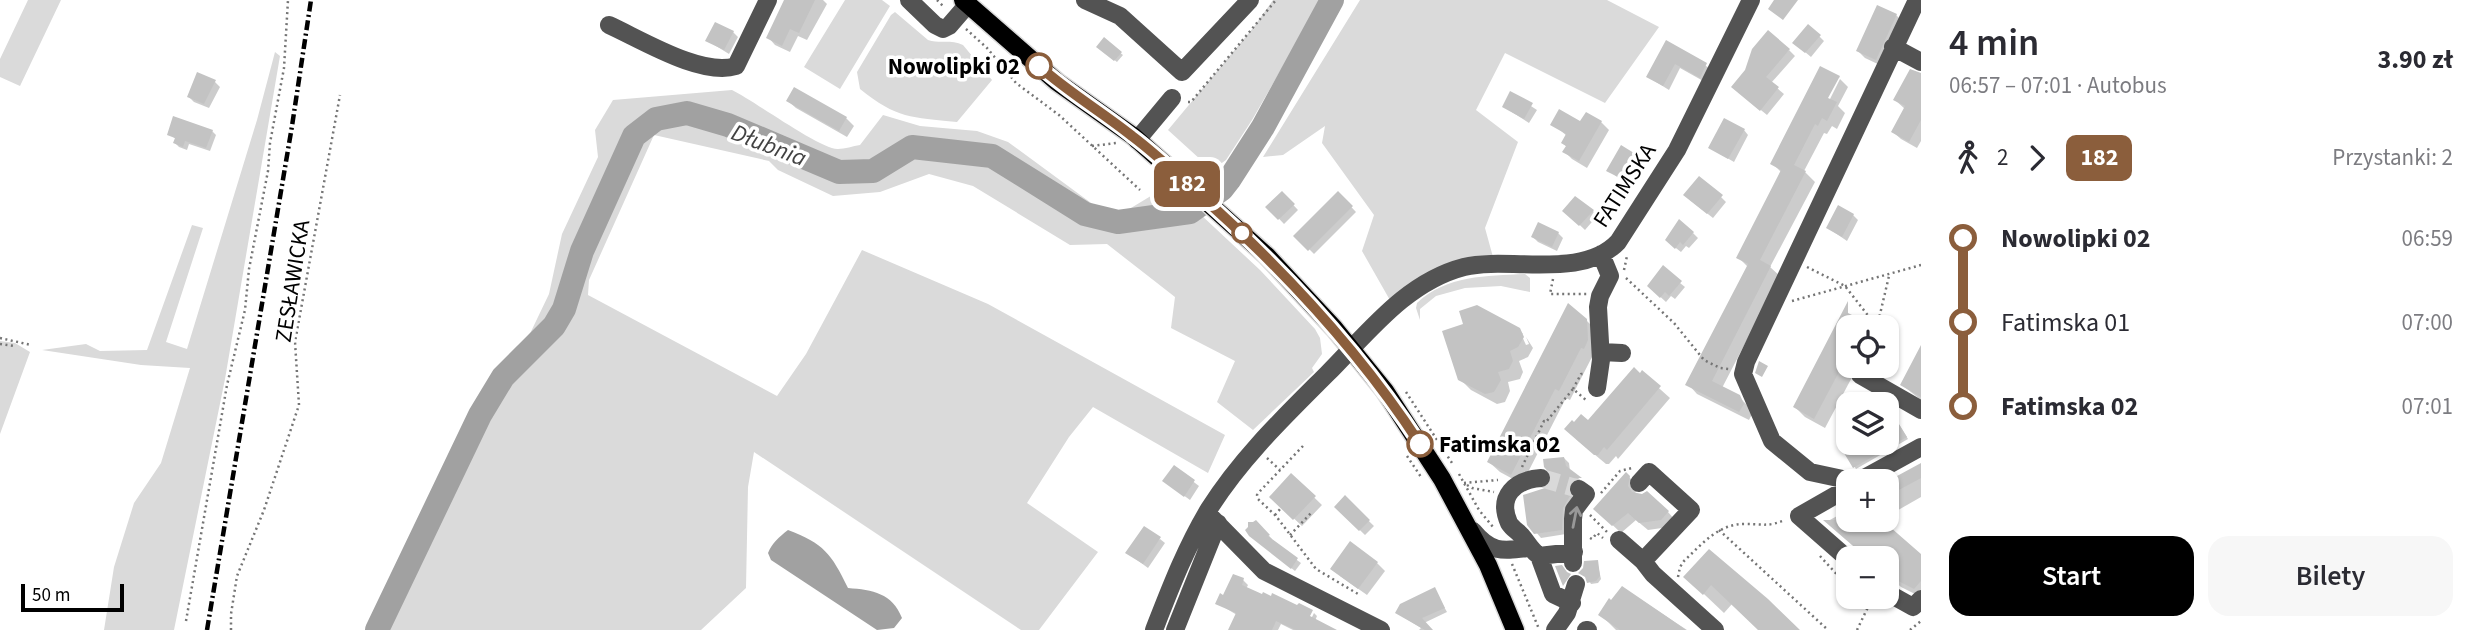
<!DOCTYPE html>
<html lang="pl">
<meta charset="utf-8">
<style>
:root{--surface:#fff;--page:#f7f7f7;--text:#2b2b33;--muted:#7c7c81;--accent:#000}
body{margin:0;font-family:"Source Sans 3",sans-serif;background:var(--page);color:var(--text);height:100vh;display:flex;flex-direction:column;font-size:26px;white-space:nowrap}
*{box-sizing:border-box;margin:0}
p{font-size:23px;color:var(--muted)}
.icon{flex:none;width:38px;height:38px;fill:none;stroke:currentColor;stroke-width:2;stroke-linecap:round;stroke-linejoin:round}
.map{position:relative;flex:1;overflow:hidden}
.drawer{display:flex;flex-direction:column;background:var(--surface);width:560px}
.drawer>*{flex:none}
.badge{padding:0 14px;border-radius:10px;font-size:24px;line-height:46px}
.fabs{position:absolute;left:1836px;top:315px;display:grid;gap:14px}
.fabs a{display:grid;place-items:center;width:63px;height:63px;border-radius:14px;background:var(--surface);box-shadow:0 2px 5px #0004;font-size:35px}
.scale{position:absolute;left:21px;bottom:18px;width:103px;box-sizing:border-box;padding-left:7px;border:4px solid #000;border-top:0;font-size:19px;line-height:24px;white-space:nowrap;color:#000;-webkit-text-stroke:5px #fff;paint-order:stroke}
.map>.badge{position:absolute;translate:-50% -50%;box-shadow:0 0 0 4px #fff}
.legs{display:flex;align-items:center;gap:10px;height:77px;padding:0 28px;font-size:23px}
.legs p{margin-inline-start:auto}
.summary{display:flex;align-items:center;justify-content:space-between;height:119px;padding:0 28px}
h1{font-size:38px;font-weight:600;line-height:52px}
.action{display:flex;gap:14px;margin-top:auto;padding:14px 28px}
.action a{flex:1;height:80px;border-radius:21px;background:var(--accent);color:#fff;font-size:28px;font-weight:600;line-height:80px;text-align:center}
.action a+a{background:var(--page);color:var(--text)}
ul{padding:0 28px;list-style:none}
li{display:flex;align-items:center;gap:24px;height:84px;font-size:26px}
li i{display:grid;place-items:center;width:10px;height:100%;margin:0 9px;background:currentColor}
li i::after{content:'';width:18px;height:18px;margin:-9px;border:5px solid;border-radius:50%;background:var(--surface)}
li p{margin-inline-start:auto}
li:first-child i{background:linear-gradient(#0000 50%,currentColor 0)}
li:last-child i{background:linear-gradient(currentColor 50%,#0000 0)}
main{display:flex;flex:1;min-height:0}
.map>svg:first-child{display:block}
.green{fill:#dadada}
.water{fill:#a1a1a1}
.shadow{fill:#0003}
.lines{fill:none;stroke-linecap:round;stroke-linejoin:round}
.river{stroke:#a1a1a1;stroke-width:24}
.building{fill:#c3c3c3}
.minor-tunnel{stroke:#d9d9d9;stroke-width:18;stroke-dasharray:18 9;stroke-linecap:butt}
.major-casing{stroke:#dbdbdb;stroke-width:21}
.path{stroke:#757575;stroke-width:2.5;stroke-dasharray:2 3.5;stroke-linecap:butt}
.minor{stroke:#535353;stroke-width:18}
.major{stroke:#000;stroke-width:18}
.rail{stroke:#000;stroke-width:4.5;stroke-dasharray:10 3.5 2 3.5;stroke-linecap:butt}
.oneway{stroke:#989898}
.line-1-casing{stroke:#fff;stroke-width:16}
.line-1{stroke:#8b5e3c;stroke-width:10}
.stop-1-dot{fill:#fff;stroke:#8b5e3c;stroke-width:3.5}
.labels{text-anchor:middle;stroke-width:7;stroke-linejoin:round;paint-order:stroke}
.stop-label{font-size:23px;font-weight:bold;fill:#000;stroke:#fff;text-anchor:end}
.street-label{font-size:23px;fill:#000;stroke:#fff}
.water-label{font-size:24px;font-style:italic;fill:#424242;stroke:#fff}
</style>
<main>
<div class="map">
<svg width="1921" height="630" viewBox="0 0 1921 630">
<rect width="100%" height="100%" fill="#fff"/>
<path class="green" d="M28,0H61L20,86L0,77V59Z
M845,0H882L890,6L840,89L804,67Z
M1273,0H1321L1252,120L1226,160L1212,170L1168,130L1253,28Z
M1360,0H1607L1659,27L1605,103L1505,53L1476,110L1518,142L1485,228L1493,257L1391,302L1362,251L1374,215L1322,143L1325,126L1283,155L1263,157Z
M895,12L928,40C940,44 951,39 963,45L992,80L957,122C911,117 897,119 860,89L857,72L891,15Z
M275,52L280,56L225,379L174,630H104L114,567L134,503L161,463L190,368L141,365L42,350L86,344L100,351L147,350L192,225L203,228L166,342L187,349L257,120Z
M732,90C753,100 821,150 838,149C845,149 853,146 860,145L883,115L920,126L977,131L1008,142L1102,211H1126L1169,185L1260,270L1315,329L1320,338L1322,354L1312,368L1314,372L1253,430L1217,402L1235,361L1171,328L1175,297L1107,244L1070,245L973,186L929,174L880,192L833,196L778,170L769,161L654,135L589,280L588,295L777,396L806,354L862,250L988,304L1225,435L1208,473L1093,407L1069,437L1027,503L1098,552L1039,630H1021L754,452L748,487L746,588L701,630H388L549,294L562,234L598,157L595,130L613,100Z
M1525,274L1530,278V292L1501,286L1465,288L1436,296L1420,309V320L1416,308L1417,303C1447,275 1486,276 1525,274Z
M0,341L15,343L30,352L0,434Z"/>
<path class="water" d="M788,530C824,544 831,553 848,588C873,590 892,593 902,618L894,628L877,630L771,560L768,553C772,543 779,537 788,530Z"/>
<path class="shadow" d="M785,0H823L827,4L807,40L798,36L790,52L775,45L768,37Z
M1896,15L1904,23L1884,67L1865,58L1858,51Z
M733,32L738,37L729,54L708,41Z
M1819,36L1824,41L1811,57L1799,47Z
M1104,40L1123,55L1117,62L1098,47Z
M1667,43L1711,69L1705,82L1680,68L1669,90L1648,77Z
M1789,50L1795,56L1771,83L1784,94L1767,115L1740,93Z
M1821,68L1840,78H1837L1823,105L1826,107L1840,79L1848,87L1838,106L1845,113L1837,129L1832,126L1827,134L1824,133L1804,171L1815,182L1770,267L1780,276L1722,388L1739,397L1749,407L1752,414L1749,420L1697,394L1688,384L1748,267L1738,257L1782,173L1772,163Z
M198,75L215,82L220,87L209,108L194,102L189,97Z
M1921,75V141L1917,148L1901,139L1893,132L1905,109L1895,100Z
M1511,93L1537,110L1529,123L1504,107Z
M788,101L846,118L854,126L847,137L796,108Z
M1601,122L1609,130L1587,168L1572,159L1565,152L1567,147L1563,143L1567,136L1553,124Z
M1744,130L1748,135L1734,162L1710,148Z
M212,131L216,135L210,151L189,144L187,150L179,147L175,143L176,139L169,134Z
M1641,159L1646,164L1634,183L1625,178L1623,181L1609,171Z
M1282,193L1298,210L1284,224L1268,207Z
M1338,193L1356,212L1314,254L1296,236Z
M1721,197L1726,202L1713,218L1690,200Z
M1565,211H1593L1597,216L1585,230Z
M1853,215L1858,220L1847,241L1828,228Z
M1558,233L1563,238L1557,251L1538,242L1533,237Z
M1693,233L1698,238L1689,248L1686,246L1681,252L1672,245Z
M1680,283L1685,287L1675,299L1671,296L1666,302L1654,291Z
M1844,312L1868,327H1848V366H1858L1825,428L1805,417L1795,407Z
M1586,320L1597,331L1595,358L1592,357L1570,400L1566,398L1522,484L1500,472L1489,462Z
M1519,330L1523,334H1521L1526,345L1529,344L1526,337L1533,348L1528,357L1519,361L1523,372L1520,379L1508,382L1510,391L1505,402L1497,404L1471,390L1460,379Z
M1921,348V400L1902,385Z
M1642,373L1670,398L1618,459L1616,456L1609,464H1606L1576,439L1588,422Z
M1895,418L1908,439L1856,469L1842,446L1848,442L1886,443Z
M1564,458L1569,463L1570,471L1584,483L1574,488L1572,495L1574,502L1566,534L1541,538L1529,524Z
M1921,465V497L1886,517V484Z
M1174,467L1199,486L1190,500L1164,481Z
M1626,474L1637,485L1635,494L1668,512L1675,520L1669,527L1648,530L1636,520L1621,533L1603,516Z
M1291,475L1322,505L1302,526L1271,497Z
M1345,498L1374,526L1365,535L1336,507Z
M1848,510V520H1881L1921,557V597L1901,587L1886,574V558H1868L1828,521Z
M1256,522L1272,539L1271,541L1301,563L1295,571L1255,539Z
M1160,539L1165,543L1148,568L1133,557Z
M1709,551L1797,630H1761L1732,604L1724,613L1686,577Z
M1597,561L1601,579L1598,583L1591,584L1587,577Z
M1377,563L1385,571L1367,595L1340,576Z
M1243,580L1248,585L1246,589L1305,624L1308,625L1314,613L1317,616L1315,621L1328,630H1293L1281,624L1278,630H1231L1237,615L1217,603Z
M1623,588L1687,630H1616L1600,614Z
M1434,589L1447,612L1424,623L1431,630H1419L1421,628L1397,613Z"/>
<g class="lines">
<path class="river" d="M377,630L480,415L503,377L554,326L564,309L582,251L634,136L656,119L687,113L728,125L839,172L873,171L912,147L992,156L1085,214L1118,222L1190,212L1222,189L1229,180L1263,127L1332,0"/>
</g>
<path class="building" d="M784,0H815L799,33L790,29L782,46L766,38Z
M1774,0H1798L1783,20L1768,9Z
M1877,5L1897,14L1876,60L1856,51Z
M715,22L734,31L724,50L705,41Z
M1808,24L1821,35L1805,53L1792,43Z
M1768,30L1790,49L1766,77L1779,87L1760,111L1731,87L1745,70L1752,49Z
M1104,37L1122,52L1114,61L1096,47Z
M1666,40L1707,63L1700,78L1675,64L1663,86L1646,77Z
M1820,66L1840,76L1828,98L1837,102L1827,121L1822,118L1818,126L1815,124L1794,165L1806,171L1760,260L1771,266L1712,381L1740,395L1744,404L1739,412L1685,385L1748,264L1736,258L1781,170L1770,164Z
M1910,69L1921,73V120L1909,142L1891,132L1905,106L1893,100Z
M197,72L216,80L204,104L187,97Z
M794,87L847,117L839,131L786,101Z
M1510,91L1533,103L1524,119L1502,107Z
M1559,109L1580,121L1586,112L1602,121L1579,161L1562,152L1566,146L1561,143L1566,134L1550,125Z
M173,116L213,130L206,148L185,141L183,147L173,143L175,138L167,135Z
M1724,118L1745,129L1728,159L1708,148Z
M1621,145L1642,158L1629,180L1620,174L1618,177L1606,171Z
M1699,176L1723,195L1707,214L1683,195Z
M1282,191L1295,204L1278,220L1265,207Z
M1338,191L1353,206L1308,251L1293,236Z
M1575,196L1594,210L1579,226L1562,211Z
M1838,205L1854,214L1842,237L1826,228Z
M1679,219L1694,232L1683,245L1680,242L1675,249L1665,240Z
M1538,222L1559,232L1552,247L1531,237Z
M1663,265L1682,281L1669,296L1665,292L1660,298L1647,286Z
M1848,301V313L1876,327H1848V355L1814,419L1793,407Z
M1568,303L1587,319L1588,340L1584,349L1581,348L1559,391L1555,389L1511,475L1487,462Z
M1477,305L1520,328L1524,337L1518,347L1510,351L1513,361L1509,369L1498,372L1501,380L1494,392L1485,394L1458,380L1442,331L1463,324L1459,311Z
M1921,345V397L1900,385Z
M1759,361L1768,366L1762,377L1755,373Z
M1634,367L1640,373L1642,370L1661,386L1607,450L1604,447L1598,455H1594L1564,429L1572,420L1574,422L1581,414L1588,420Z
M1886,403L1907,437L1853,468L1838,443H1886Z
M1564,457L1566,466L1582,478H1575L1569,483L1568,489L1570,496L1563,508L1562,530L1534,534L1527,525L1523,495L1548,487L1551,483L1552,476L1544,467L1543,459Z
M1921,463V478L1886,497V482Z
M1174,465L1195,480L1184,497L1162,481Z
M1626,472L1630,476L1628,486L1632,492L1642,494L1647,491L1669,511L1661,520L1639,523L1628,513L1612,526L1593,509Z
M1291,473L1316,496L1293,520L1269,497Z
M1345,495L1370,520L1359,531L1334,507Z
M1256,520L1270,535L1268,536L1298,558L1291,569L1249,536L1245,530L1248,527V522H1253Z
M1823,520H1882L1921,554V581L1914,589L1886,575V558H1867Z
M1144,526L1161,537L1143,564L1125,553Z
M1350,541L1378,562L1358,589L1330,569Z
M1709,549L1768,599L1800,630H1758L1711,585L1703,595L1683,577Z
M1598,560L1600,576L1596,581L1587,583L1585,577L1578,573L1583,568L1584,561Z
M1562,565L1567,572L1571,574L1563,586L1555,566Z
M1233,574L1244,578L1242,585L1262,594L1263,592L1271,596L1272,593L1297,605L1299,603L1313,610L1310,616L1337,630H1296L1276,621L1272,630H1228L1236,613L1215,604L1220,593L1223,595Z
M1622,586L1666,616L1686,630H1620L1598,615L1609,598L1611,600Z
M1435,587L1445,608L1422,618L1433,630H1425L1395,613L1400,604Z"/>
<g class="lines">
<path class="minor-tunnel" d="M1541,478L1579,489"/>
<g class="major-casing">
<path id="major" d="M963,0L1057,82L1133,136L1186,183L1267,256L1334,328L1385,391L1442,479L1488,565L1515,630"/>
</g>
<path class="path" d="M937,0L944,7
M966,29L987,48L1016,83L1059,115L1140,190
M1188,102H1191L1276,0
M1092,146L1116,143
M1807,267L1845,286L1877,327
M1624,270L1627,256
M1626,278L1674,323L1704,360L1720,368L1729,369
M1553,279L1550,294H1587
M1792,301L1921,265
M1877,327L1889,276
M0,338L31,345
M0,344L14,346
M1573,389L1581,374H1585
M1406,392L1452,463
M1303,446L1261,490L1257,495L1258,499L1276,516L1316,569L1358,594
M1407,456L1421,477
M1267,458L1280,470
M1522,467L1544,421L1546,422L1573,389L1586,400
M1459,474L1479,510L1493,527
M1464,483L1498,480
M1467,485L1472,488L1494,492
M1601,493L1620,471L1632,468
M1275,515L1281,508
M1590,515L1608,533
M1719,530L1828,630
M1290,535L1312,512
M1590,538L1592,539L1597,533L1603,538
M1820,556L1841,579L1848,582
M1512,564L1539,629
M1678,577L1680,567L1684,561C1702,544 1719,523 1746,524C1764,524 1768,527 1785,520
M186,621L227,385L245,310L249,269L268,171L270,143L284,68L288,0
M231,630V614L237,576L264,510L299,405L295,342L340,95
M1857,630L1868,607L1863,597
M1910,630L1921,621"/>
<path class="minor" d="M909,0L935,25L943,29L949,26L968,4
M1085,0L1120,16L1182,72L1250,0
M609,25C642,40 702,77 736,66L768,0
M1893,47L1921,62
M1137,140L1172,98
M1601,352L1622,353
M1860,375L1921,410
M1597,388L1601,360L1598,307L1600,296L1610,276L1601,254
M1541,478C1515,480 1497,496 1509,523C1512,528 1517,531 1521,535C1528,543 1530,549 1539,556L1574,552
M1852,481L1810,472L1772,441L1743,374L1746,362L1917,0
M1859,481L1921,447
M1639,483L1649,472L1691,510L1643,561L1653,574L1715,630
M1848,488L1799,516L1848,559
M1207,513L1264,571L1381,630
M1473,531C1491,553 1502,551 1528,548
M1619,540L1643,561
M1539,556L1553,594L1572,603
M1573,563V519L1574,510L1586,494L1579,489
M1886,592L1913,607L1921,599
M1154,630C1170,589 1186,547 1209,509C1241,458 1285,416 1327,374C1368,333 1406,282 1464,267C1509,256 1582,280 1618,242L1677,150L1751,0
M1175,630L1218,523
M1555,630L1567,613L1576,584
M1586,630H1588"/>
<use href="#major" class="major"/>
<path class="rail" d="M207,630L292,126L311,0"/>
</g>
<defs><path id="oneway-shaft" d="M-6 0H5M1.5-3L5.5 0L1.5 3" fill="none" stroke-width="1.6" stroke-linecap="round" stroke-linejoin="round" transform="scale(1.75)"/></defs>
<use class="oneway" href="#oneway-shaft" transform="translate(1575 517) rotate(-79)"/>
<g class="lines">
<g class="line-1-casing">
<path id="line-1" d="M1039,66C1068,92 1102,112 1132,136C1156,154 1178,175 1200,195C1284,270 1359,350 1420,444"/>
</g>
<use href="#line-1" class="line-1"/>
</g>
<g class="stop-1-dot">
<circle cx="1039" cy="66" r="12"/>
<circle cx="1242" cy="233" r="9"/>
<circle cx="1420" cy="444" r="12"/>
</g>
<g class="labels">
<g class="stop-label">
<text x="1020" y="74">Nowolipki 02</text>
<text x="1439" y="452" text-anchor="start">Fatimska 02</text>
</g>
<g class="street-label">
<text transform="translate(1624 185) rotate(-57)" y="8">FATIMSKA</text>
<text transform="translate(292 281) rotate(-81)" y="8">ZESŁAWICKA</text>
</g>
<g class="water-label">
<text transform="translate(769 145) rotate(21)" y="8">Dłubnia</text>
</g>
</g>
</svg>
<div class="fabs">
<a><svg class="icon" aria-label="locate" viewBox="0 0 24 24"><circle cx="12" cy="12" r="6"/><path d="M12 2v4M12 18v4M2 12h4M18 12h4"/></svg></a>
<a><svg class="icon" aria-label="layers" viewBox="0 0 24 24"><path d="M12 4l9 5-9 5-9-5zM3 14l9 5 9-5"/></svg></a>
<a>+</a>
<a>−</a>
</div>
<div class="scale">50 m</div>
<b class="badge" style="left:1187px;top:184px;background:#8b5e3c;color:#fff">182</b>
</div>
<section class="drawer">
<div class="summary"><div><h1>4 min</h1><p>06:57 – 07:01 · Autobus</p></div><b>3.90 zł</b></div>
<div class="legs"><svg class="icon" aria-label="walk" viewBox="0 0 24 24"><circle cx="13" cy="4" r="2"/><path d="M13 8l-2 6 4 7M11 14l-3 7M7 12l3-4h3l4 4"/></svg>2<svg class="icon" aria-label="forward" viewBox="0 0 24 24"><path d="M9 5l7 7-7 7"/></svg><b class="badge" style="background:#8b5e3c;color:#fff">182</b><p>Przystanki: 2</p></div>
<ul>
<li><i style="color:#8b5e3c"></i><b>Nowolipki 02</b><p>06:59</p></li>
<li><i style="color:#8b5e3c"></i><span>Fatimska 01</span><p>07:00</p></li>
<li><i style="color:#8b5e3c"></i><b>Fatimska 02</b><p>07:01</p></li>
</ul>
<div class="action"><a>Start</a><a>Bilety</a></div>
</section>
</main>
